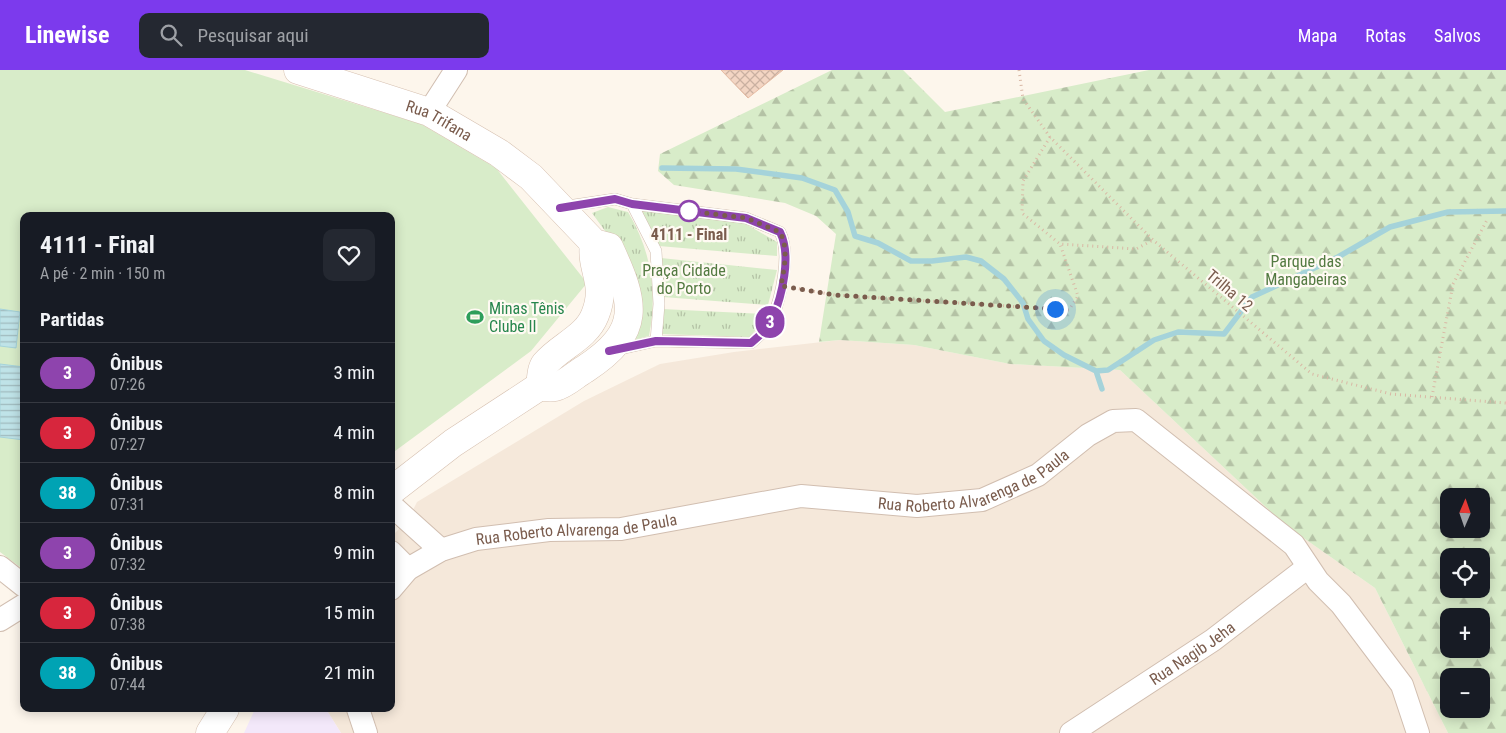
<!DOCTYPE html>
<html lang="pt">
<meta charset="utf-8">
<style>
:root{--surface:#171b24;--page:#242831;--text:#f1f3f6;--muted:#9ea1a6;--line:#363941;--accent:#7c3aed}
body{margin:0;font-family:"Roboto Condensed",sans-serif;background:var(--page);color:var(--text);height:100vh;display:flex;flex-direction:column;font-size:19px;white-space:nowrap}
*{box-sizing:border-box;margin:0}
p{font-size:16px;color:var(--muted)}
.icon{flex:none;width:28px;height:28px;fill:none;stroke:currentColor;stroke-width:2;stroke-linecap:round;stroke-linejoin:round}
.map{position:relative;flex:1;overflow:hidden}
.drawer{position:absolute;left:20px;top:142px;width:375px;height:500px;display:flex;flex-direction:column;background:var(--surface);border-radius:10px;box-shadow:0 2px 12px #0003}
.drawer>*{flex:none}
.badge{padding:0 10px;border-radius:16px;font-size:18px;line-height:32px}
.needle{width:32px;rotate:2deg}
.buttons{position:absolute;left:1440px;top:418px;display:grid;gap:10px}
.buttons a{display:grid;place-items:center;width:50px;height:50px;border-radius:10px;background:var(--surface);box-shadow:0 2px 12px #0003;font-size:25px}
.you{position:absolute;width:25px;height:25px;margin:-12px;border:4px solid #fff;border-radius:50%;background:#1a73e8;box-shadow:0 0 0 8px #1a73e833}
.map>.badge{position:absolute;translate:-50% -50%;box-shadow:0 0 0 2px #fff}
h2{padding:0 20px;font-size:19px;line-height:45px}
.round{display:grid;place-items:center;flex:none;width:52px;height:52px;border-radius:10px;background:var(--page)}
.overview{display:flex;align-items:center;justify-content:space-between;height:85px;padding:0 20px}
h1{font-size:24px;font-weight:700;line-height:38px}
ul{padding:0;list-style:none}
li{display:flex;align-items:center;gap:15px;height:60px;padding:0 20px;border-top:1px solid var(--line)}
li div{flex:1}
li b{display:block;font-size:19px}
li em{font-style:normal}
li .badge{min-width:55px;font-weight:700;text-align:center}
header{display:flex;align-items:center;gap:30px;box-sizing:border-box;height:70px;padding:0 25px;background:var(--accent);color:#fff}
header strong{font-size:24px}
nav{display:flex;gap:28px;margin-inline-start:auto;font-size:18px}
.search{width:350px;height:45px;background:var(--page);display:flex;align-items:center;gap:12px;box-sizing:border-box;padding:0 18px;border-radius:10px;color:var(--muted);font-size:19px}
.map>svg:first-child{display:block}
.residential{fill:#f5e8da}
.education{fill:#f3e8fa}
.grass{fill:url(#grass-tufts)}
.forest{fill:url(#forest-firs);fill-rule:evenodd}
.pitch{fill:#d8ecc9}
.water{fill:url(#water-rules);stroke:#a5d3da}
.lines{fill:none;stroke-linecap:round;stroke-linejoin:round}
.stream{stroke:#a5d3da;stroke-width:5.5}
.building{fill:url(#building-cross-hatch);stroke:#e6bba3}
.lane-casing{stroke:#d1beb0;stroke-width:12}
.street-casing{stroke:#d1beb0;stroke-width:24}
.secondary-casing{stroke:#d6c0b0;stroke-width:29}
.path{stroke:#d9b8a5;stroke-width:3;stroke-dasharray:1 4;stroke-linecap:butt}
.lane{stroke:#fff;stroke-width:11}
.street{stroke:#fff;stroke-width:22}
.secondary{stroke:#fff;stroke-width:28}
.line-casing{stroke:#fff;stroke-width:11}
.line{stroke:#8e44ad;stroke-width:8}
.walk{stroke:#7a5c4d;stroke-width:5;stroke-dasharray:0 9}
.stop-dot{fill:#fff;stroke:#8e44ad;stroke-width:2.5}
.labels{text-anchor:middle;stroke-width:4.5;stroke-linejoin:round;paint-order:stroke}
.street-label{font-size:16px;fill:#7a5c4d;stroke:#fffaf3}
.stop-label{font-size:16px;font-weight:bold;fill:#7a5c4d;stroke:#fffaf3}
.park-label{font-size:16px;fill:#537a41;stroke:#fffaf3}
.leisure-label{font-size:16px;fill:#27864d;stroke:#fffaf3;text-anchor:start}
</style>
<header>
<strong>Linewise</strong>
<div class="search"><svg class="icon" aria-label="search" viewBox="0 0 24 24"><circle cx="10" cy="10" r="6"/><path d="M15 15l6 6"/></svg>Pesquisar aqui</div>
<nav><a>Mapa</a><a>Rotas</a><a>Salvos</a></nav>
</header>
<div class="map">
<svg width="1506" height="663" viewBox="0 0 1506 663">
<defs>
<pattern id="grass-tufts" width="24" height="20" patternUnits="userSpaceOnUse" patternTransform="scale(1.25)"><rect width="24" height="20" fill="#d8ecc9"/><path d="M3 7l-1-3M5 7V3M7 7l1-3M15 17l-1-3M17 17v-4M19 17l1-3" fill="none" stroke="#b4c2a5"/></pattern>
<pattern id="forest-firs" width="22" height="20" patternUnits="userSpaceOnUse" patternTransform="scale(1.25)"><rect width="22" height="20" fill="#d8ecc9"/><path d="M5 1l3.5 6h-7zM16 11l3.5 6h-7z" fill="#b4c2a5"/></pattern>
<pattern id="water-rules" width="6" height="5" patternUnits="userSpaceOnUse" patternTransform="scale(1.25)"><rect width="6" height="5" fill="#bfe3e8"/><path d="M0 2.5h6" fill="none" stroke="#a0bbbe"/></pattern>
<pattern id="building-cross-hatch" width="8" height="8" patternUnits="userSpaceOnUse" patternTransform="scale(1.25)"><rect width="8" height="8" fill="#f3d5c3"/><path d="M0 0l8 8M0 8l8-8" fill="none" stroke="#cab0a1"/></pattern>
</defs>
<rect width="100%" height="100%" fill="#fdf6ec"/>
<path class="residential" d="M840,270L914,275L1010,294L1120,300L1285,455L1375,518L1448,663H341L326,639H391V467L408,450L417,432L584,331L660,294L734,282Z"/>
<path class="education" d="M255,639H326L341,663H244Z"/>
<path class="grass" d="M608,137L628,142C651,181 658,221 649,266L626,272L613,172L592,143Z
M641,141L744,153L777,172V186L659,176Z
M661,188L777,200L768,235L663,227Z
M662,239L766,244L765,250L749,267L660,264Z"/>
<path class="forest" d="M832,0H903L945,42L1149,0H1506V663H1448L1375,518L1285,455L1120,300L1010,294L914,275L840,270L819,272L836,164L816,146L785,133L674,115L658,101L660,84ZM1449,426H1481V459H1449ZM1449,486H1481V519H1449ZM1449,546H1481V579H1449ZM1449,606H1481V639H1449Z"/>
<path class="pitch" d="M0,0H245L421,54L496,98L587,213L531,281L391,384V146H24V500L0,482Z"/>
<path class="water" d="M0,239L20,242L16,278L0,276Z
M0,294L24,297V370L0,367Z"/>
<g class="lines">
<path class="stream" d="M662,98L736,99L802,108L835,120L848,142L855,166L878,173L911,191H932L966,187L981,191L1004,209L1023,233L1028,249L1044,271L1064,285L1096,301L1108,300L1154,270L1178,262L1224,264L1252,227L1338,187L1390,157L1448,142L1506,141
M1096,301L1102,319"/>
</g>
<path class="building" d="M721,0H783L748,28Z"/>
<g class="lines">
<g class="lane-casing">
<path id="lane" d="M632,134L656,181L659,234L656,271
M561,137L615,129L632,134L746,148L780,162C791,184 781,227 772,250C768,259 759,266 751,273L656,271L616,280"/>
</g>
<g class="street-casing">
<g id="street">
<path d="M429,42L456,0"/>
<path d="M391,435L441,480"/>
<path d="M391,482L408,499"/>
<path d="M0,497L24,516"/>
<path id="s1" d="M391,519L408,499L441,480L476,469L549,460L621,459L801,426L917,436L982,430L1038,405L1088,365L1113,351L1136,350L1294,475L1318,511L1341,534L1402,615L1418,663"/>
<path d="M0,550L24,535"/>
<path d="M358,639L366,663"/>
<path id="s2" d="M1071,663L1213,570L1308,497"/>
</g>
</g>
<g class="secondary-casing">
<g id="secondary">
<path id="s3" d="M298,0L429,42L499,83L531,107L594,173L609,177C635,233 643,261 585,299C576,304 565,315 555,317C551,318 544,317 540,316L453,373L391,421"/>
<path d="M540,316C541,310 541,299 545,294C560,276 586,268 595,245C608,213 590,200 594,173"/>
<path d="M210,663L225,639"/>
</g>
</g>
<path class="path" d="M1019,0L1023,29L1050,67L1153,170L1312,304L1391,324L1506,333
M1050,67L1023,111L1022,143L1060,174L1136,179L1153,170
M794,218L835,225L1069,240L1078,226L1060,174
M1432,327L1453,214L1487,150"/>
<use href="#lane" class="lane"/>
<use href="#street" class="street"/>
<use href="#secondary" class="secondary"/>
</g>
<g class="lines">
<g class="line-casing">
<path id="line" d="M560,138L615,129L632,134L746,148L780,162C792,186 782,226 772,250C768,259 759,266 751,273L656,271L609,281"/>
</g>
<use href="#line" class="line"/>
<path class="walk" d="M689,141L746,148L780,162C789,179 784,198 781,216L835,225L1055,239"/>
</g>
<defs>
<g id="stadium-bare" transform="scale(1.35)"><path d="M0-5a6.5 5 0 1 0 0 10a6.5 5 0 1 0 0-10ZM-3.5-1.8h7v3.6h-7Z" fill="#2e9e5b" stroke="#fffaf3" stroke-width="2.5" paint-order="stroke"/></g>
</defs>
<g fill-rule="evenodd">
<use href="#stadium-bare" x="475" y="247"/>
</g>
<circle class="stop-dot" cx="689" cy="141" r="10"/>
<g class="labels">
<g class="street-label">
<text dy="6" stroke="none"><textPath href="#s3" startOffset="150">Rua Trifana</textPath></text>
<text transform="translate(1230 220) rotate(40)" y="6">Trilha 12</text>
<text dy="6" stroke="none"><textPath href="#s1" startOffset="608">Rua Roberto Alvarenga de Paula</textPath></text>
<text dy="6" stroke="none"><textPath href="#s1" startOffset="202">Rua Roberto Alvarenga de Paula</textPath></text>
<text dy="6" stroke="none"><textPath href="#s2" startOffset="145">Rua Nagib Jeha</textPath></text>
</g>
<g class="stop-label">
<text x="689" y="170">4111 - Final</text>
</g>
<g class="park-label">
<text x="1306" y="197">Parque das<tspan x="1306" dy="18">Mangabeiras</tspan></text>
<text x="684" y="206">Praça Cidade<tspan x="684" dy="18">do Porto</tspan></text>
</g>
<g class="leisure-label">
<text x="489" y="244">Minas Tênis<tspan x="489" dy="18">Clube II</tspan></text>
</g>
</g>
</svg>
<div class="buttons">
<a><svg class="needle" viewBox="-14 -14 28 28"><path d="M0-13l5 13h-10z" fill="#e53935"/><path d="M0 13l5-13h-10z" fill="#9ea1a6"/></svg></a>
<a><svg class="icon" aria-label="locate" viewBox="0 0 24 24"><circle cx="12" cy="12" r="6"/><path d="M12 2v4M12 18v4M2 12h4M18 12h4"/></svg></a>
<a>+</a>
<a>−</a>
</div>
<div class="you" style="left:1055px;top:239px"></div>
<b class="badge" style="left:770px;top:252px;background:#8e44ad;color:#fff">3</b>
<section class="drawer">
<div class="overview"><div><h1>4111 - Final</h1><p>A pé · 2 min · 150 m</p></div><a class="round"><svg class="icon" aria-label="heart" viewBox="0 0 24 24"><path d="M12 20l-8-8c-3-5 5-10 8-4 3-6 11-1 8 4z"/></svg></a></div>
<h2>Partidas</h2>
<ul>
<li><span class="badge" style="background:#8e44ad;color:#fff">3</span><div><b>Ônibus</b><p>07:26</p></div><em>3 min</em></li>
<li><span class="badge" style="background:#d7263d;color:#fff">3</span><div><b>Ônibus</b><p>07:27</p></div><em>4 min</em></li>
<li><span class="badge" style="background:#00a3b4;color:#fff">38</span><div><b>Ônibus</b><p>07:31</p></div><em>8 min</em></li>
<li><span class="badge" style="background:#8e44ad;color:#fff">3</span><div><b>Ônibus</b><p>07:32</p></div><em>9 min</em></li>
<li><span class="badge" style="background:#d7263d;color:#fff">3</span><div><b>Ônibus</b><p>07:38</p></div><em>15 min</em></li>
<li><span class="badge" style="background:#00a3b4;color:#fff">38</span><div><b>Ônibus</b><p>07:44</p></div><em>21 min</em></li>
</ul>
</section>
</div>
